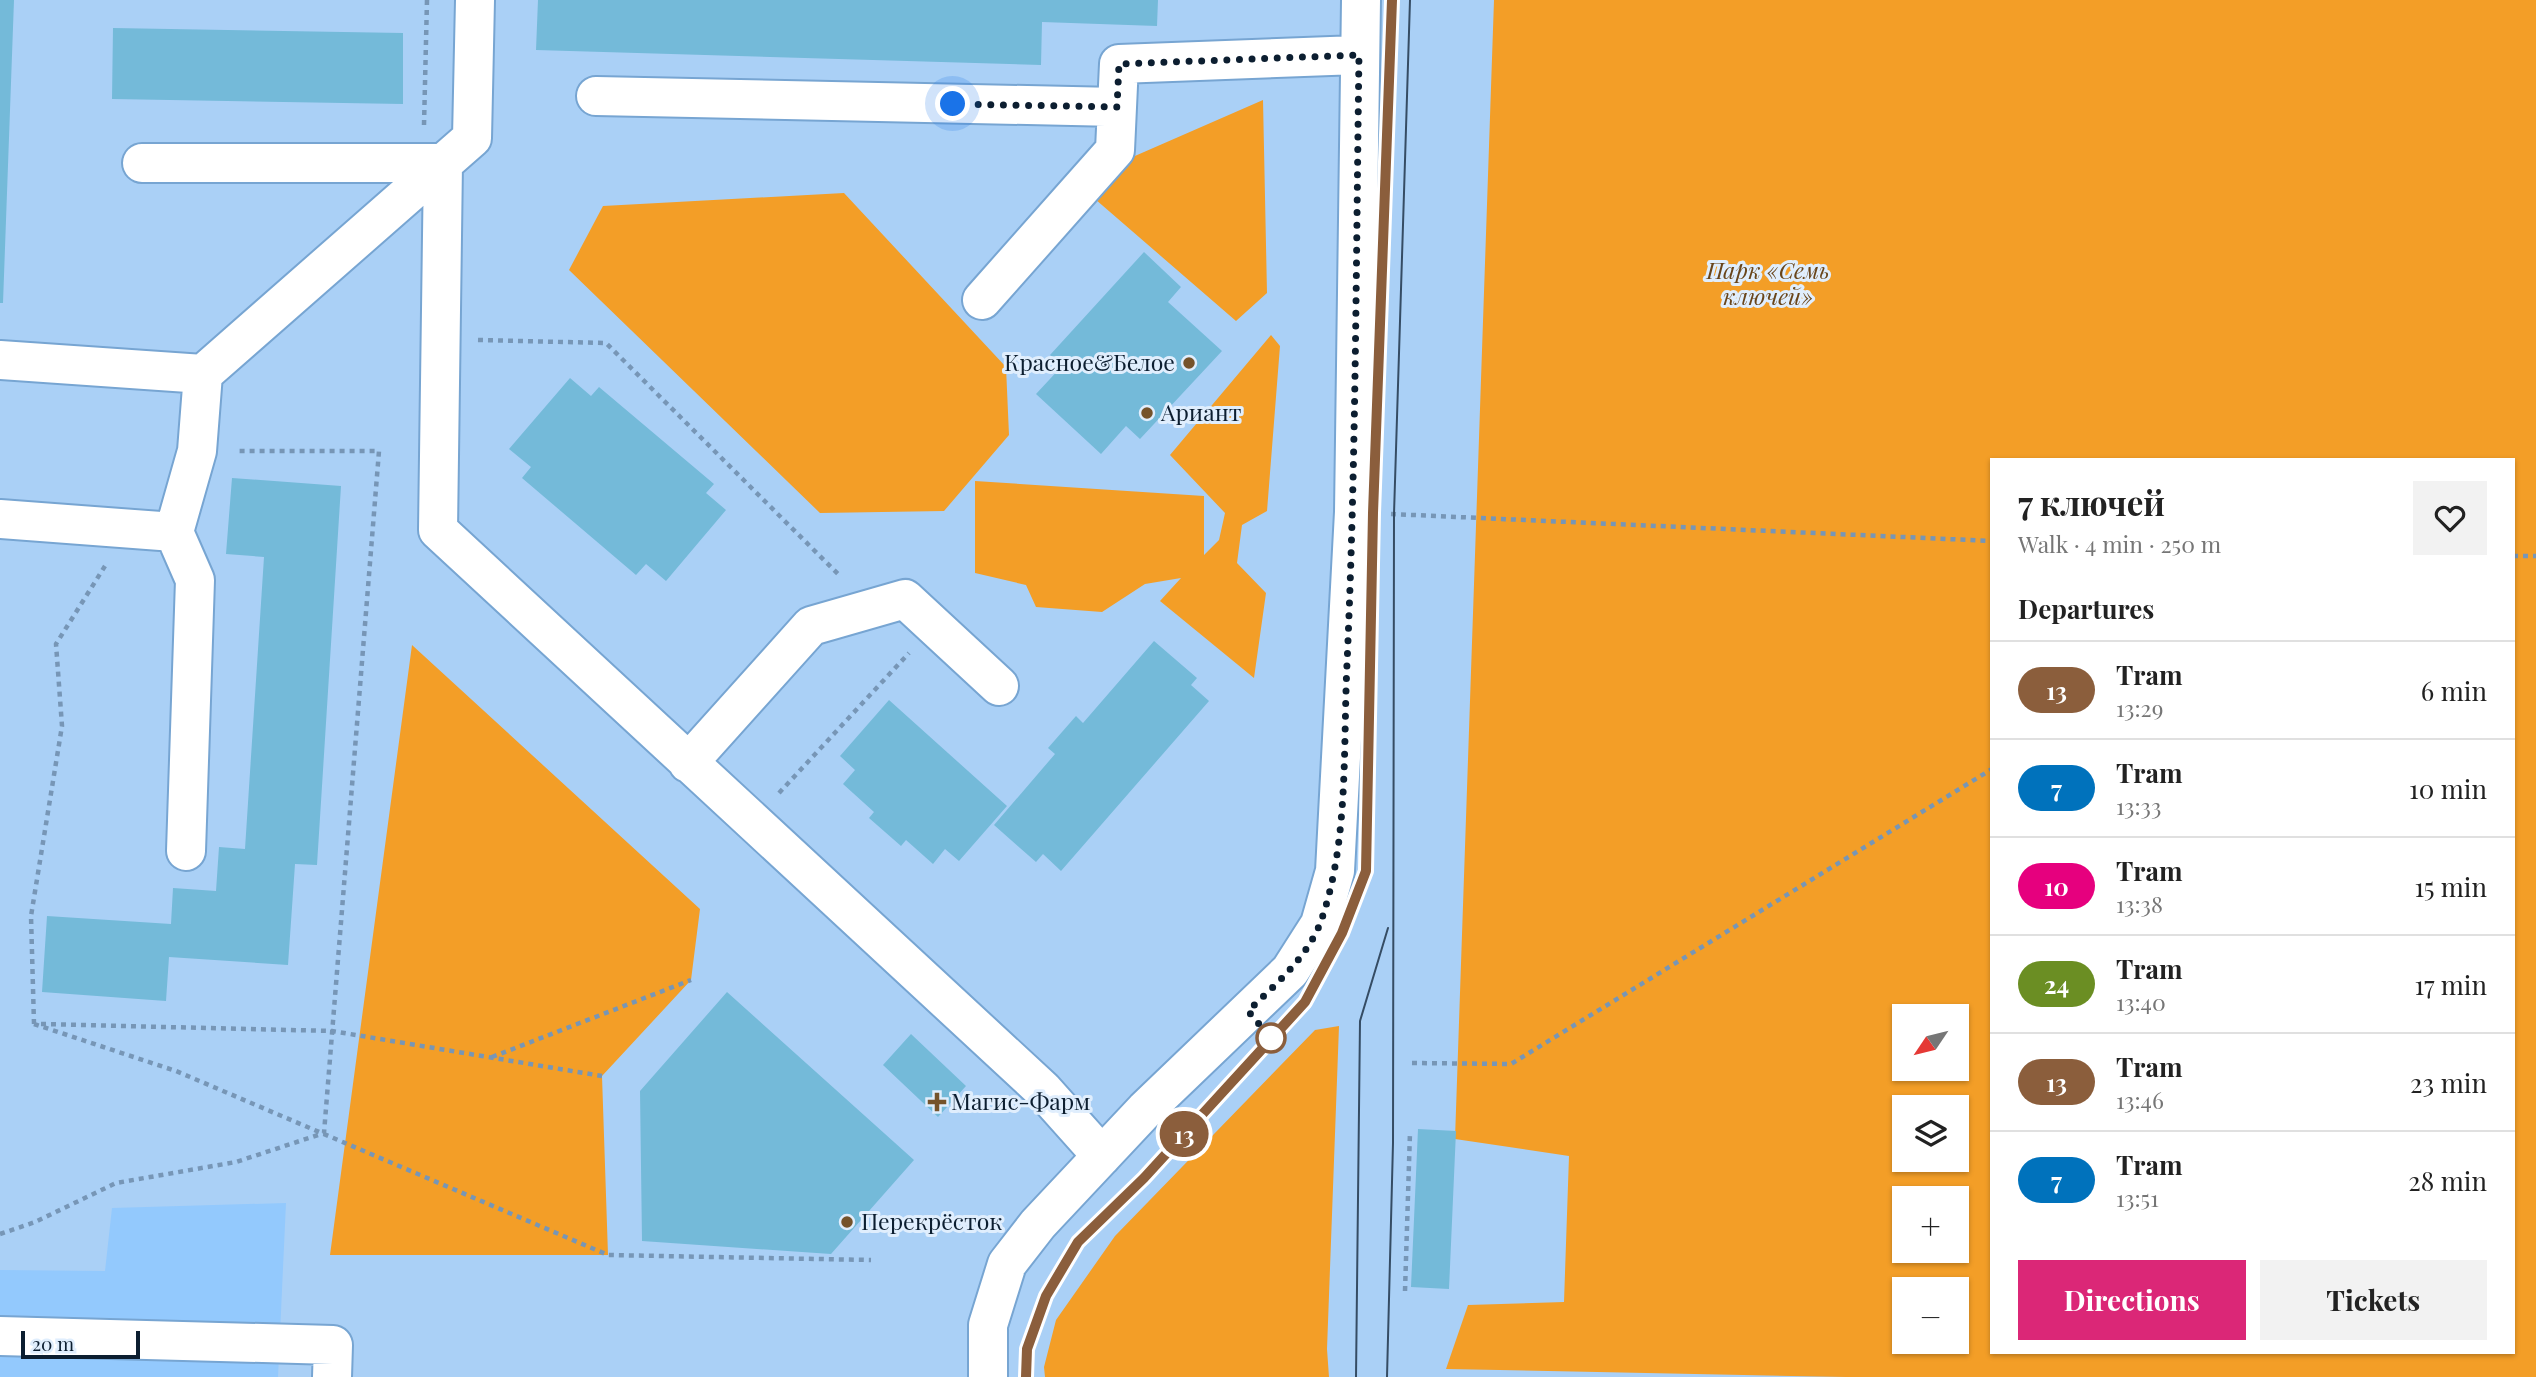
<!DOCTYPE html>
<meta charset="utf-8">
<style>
:root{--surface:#fff;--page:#f2f2f2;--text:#222;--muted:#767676;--line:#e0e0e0;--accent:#db2777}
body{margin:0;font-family:"Playfair Display",serif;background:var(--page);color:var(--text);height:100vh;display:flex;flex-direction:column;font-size:26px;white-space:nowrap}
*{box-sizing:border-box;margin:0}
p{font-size:23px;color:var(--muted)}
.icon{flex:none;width:38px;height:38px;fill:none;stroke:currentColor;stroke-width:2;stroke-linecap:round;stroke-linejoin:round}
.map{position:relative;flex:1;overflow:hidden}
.side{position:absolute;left:1990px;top:458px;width:525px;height:896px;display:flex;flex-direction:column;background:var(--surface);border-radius:0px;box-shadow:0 2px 5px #0004}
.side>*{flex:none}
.badge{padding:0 14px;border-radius:23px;font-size:24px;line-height:46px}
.needle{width:46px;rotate:235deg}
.controls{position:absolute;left:1892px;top:1004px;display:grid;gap:14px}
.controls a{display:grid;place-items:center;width:77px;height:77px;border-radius:0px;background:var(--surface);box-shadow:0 2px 5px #0004;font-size:35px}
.scale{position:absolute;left:21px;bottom:18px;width:119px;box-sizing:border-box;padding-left:7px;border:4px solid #0c1e30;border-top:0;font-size:19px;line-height:24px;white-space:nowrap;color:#0c1e30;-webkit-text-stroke:5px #e0eefd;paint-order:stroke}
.you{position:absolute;width:35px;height:35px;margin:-18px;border:5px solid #fff;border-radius:50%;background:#1a73e8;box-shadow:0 0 0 10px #1a73e833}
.map>.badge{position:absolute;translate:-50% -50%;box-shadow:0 0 0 4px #fff}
h2{padding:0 28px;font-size:26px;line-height:63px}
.round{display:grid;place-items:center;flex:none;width:74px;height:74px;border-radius:0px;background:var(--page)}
.summary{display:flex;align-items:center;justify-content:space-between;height:119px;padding:0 28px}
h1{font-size:33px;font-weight:700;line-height:52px}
.primary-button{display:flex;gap:14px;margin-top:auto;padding:14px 28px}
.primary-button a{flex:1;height:80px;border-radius:0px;background:var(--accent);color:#fff;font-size:28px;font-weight:700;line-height:80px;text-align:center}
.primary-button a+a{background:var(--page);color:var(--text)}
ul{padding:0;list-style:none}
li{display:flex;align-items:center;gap:21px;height:98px;padding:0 28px;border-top:2px solid var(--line)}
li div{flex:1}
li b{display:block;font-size:26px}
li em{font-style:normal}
li .badge{min-width:77px;font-weight:700;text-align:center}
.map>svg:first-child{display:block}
.built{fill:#93c9fd}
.green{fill:#f39e27;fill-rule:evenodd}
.building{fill:#74bad9}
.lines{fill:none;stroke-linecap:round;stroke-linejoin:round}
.minor-casing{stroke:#77a5d2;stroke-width:42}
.path{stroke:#7796b6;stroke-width:4.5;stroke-dasharray:5 5;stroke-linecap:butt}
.minor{stroke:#fff;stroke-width:38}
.tram{stroke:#354c64;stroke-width:2}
.line-casing{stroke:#fff;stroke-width:16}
.line{stroke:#8b5e3c;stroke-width:10}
.walk{stroke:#0c1e30;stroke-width:7;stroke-dasharray:0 12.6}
.poi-dot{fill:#75532b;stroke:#e0eefd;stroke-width:2.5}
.stop-dot{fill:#fff;stroke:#8b5e3c;stroke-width:3.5}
.labels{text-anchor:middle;stroke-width:6;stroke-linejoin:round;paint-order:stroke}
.park-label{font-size:23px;font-style:italic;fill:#69451a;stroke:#e0eefd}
.poi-label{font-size:23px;fill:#0c1e30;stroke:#e0eefd;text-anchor:start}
</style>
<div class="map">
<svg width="2536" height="1377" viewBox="0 0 2536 1377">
<rect width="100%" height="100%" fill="#aad0f6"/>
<path class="built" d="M286,1203L278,1377H0V1270L105,1271L112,1208Z"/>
<path class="green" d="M1494,0H2536V1377H1846L1446,1369L1468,1305L1564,1302L1569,1156L1455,1139ZM1992,460H2513V1353H1992ZM1904,1017H1956V1069H1904ZM1904,1108H1956V1160H1904ZM1904,1199H1956V1251H1904ZM1904,1290H1956V1342H1904Z
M1263,100L1267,293L1236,321L1095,199L1128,159Z
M844,193L1006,367L1009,435L944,511L820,513L569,270L603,206Z
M1271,335L1280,346L1267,511L1242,525L1237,563L1266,593L1254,678L1160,601L1181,578L1145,584L1102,612L1036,607L1026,585L975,573V481L1204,496V555L1219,540L1225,513L1170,455Z
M412,645L700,909L691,980L602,1076L608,1255H330Z
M1339,1026L1327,1349L1329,1377H1045L1044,1367L1056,1320L1115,1236L1315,1030Z"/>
<path class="building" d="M0,0H14L3,303H0Z
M538,0H1158L1157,26L1042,22L1041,65L536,50Z
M113,28L403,33V104L112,99Z
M1144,252L1181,287L1168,302L1222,351L1140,439L1126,426L1101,454L1036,394L1062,366L1050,355Z
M570,378L591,396L599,387L714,484L706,493L726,510L666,581L646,564L636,575L522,478L531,467L509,449Z
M232,478L341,486L317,865L295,864L288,965L169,957L166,1001L42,992L47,916L171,924L173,888L216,891L219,847L245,849L264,557L226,554Z
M1154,641L1197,678L1191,685L1209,701L1061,871L1043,854L1036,862L994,825L1055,754L1048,748L1076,716L1083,723Z
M889,700L1007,806L959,861L945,849L933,864L906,840L901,846L869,818L874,812L843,784L855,770L840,756Z
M727,992L914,1160L831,1254L642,1241L640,1091Z
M911,1034L966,1086L938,1117L883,1065Z
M1418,1129L1456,1131L1449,1289L1411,1287Z"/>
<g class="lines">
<g class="minor-casing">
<path id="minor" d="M596,96L1117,107
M142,163H443L438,530L1043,1090L1102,1156
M982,300L1115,150L1119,64L1358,55
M0,360L203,374
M0,519L174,532
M688,763L811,626L905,599L999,686
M186,851L195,580L174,532L197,451L203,374L472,138L475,0
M0,1336L333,1345L332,1377
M988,1377V1325L1007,1264L1038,1224L1145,1110L1290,971L1320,924L1335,871L1354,512L1361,0"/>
</g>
<path class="path" d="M424,125L427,0
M478,340L606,343L839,575
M1391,514L1992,541
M2513,556H2536
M779,793L909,653
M34,1024L176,1071L608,1255L871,1260
M34,1024L31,916L62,726L56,644L105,566
M41,1024L332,1031L602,1076
M492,1057L691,980
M1412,1063L1511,1064L1992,769
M0,1234L35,1222L116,1183L236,1162L324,1133L379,451H236
M1405,1291L1410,1132"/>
<use href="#minor" class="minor"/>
<path class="tram" d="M1026,1377L1027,1349L1046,1296L1078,1242L1144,1178L1305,1001L1342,933L1366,871L1373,513L1392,0
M1356,1377L1360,1021L1388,928
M1387,1377L1393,1143L1394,514L1410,0"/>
</g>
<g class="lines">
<g class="line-casing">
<path id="line" d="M1026,1377L1027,1349L1046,1296L1078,1242L1144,1178L1305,1002L1342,933L1366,871L1373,513L1392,0"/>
</g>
<use href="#line" class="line"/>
<path class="walk" d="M953,104L1117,107L1119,64L1359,55C1356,258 1356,461 1347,664C1343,748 1349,841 1321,921C1308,957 1275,985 1248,1011L1271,1038"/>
</g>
<g class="poi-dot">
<circle cx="1189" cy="363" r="7"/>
<circle cx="1147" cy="413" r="7"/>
<path d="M933.5 1091.5h7v7h7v7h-7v7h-7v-7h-7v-7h7z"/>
<circle cx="847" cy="1222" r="7"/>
</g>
<circle class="stop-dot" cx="1271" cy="1038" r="14"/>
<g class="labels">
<g class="park-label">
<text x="1768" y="279">Парк «Семь<tspan x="1768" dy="26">ключей»</tspan></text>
</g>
<g class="poi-label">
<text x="1175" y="371" text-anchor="end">Красное&amp;Белое</text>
<text x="1161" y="421">Ариант</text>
<text x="951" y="1110">Магис-Фарм</text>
<text x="861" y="1230">Перекрёсток</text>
</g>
</g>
</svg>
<div class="controls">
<a><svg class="needle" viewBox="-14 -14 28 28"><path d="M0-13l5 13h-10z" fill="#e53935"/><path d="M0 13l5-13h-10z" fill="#767676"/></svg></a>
<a><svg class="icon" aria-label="layers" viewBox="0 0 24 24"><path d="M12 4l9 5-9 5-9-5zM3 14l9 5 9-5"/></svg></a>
<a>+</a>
<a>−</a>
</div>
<div class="scale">20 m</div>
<div class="you" style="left:953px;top:104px"></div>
<b class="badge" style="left:1184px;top:1134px;background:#8b5e3c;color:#fff">13</b>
<section class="side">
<div class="summary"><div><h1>7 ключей</h1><p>Walk · 4 min · 250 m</p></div><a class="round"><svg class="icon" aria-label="heart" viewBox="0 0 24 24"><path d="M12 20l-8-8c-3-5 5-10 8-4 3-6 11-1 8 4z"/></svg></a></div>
<h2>Departures</h2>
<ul>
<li><span class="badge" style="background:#8b5e3c;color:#fff">13</span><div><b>Tram</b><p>13:29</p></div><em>6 min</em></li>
<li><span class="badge" style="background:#0072bc;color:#fff">7</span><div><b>Tram</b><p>13:33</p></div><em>10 min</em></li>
<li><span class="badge" style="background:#e6007e;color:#fff">10</span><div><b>Tram</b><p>13:38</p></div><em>15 min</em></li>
<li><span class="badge" style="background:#6b8e23;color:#fff">24</span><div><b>Tram</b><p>13:40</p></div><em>17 min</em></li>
<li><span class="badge" style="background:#8b5e3c;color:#fff">13</span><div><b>Tram</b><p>13:46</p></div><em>23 min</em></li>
<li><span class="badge" style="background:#0072bc;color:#fff">7</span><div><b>Tram</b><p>13:51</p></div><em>28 min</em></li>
</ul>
<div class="primary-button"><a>Directions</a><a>Tickets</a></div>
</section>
</div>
